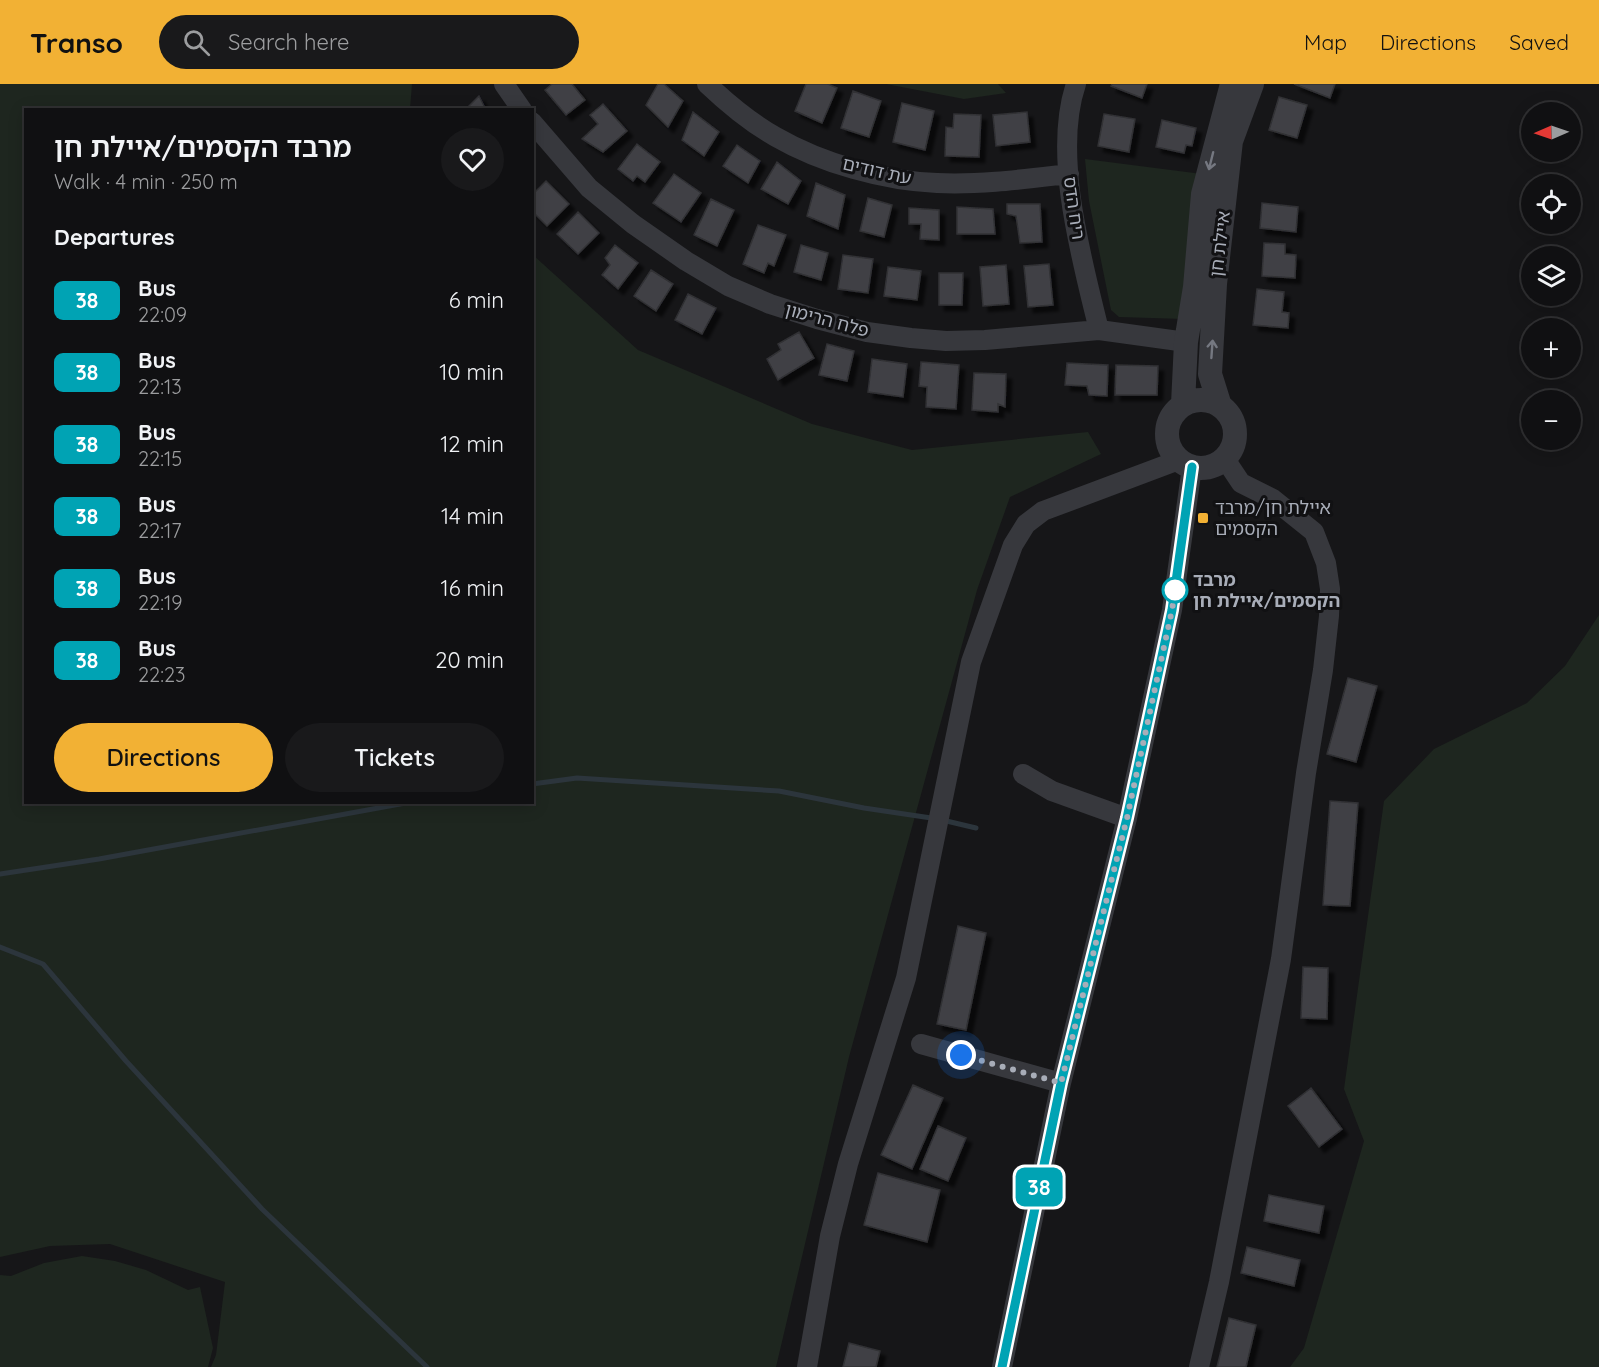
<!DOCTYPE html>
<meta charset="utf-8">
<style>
:root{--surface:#101012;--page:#19191b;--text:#f1f3f6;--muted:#9c9d9f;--line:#303032;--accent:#f2b134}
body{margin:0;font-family:Quicksand,"Noto Sans Hebrew",sans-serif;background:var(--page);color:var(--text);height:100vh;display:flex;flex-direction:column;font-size:22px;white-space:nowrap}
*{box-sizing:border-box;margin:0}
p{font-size:20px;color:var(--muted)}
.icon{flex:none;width:33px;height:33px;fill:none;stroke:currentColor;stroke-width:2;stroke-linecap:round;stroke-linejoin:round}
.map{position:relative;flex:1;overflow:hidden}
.panel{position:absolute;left:24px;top:24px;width:510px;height:696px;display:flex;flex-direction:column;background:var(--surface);border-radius:0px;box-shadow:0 3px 15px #0003,0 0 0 2px var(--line)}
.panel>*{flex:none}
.badge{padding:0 12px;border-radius:9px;font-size:21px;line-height:39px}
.needle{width:39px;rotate:268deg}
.fabs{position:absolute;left:1521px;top:18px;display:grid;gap:12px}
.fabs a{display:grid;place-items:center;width:60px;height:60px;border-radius:50%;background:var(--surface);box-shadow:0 3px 15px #0003,0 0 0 2px var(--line);font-size:30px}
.you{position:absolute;width:30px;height:30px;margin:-15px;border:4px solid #fff;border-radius:50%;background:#1a73e8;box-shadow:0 0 0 9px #1a73e833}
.map>.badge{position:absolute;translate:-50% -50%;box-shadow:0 0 0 3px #fff}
h2{padding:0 30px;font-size:22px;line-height:54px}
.round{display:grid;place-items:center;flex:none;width:63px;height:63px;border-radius:32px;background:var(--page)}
.head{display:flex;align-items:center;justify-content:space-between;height:102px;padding:0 30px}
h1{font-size:28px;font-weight:600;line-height:45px}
.action{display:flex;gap:12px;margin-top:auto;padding:12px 30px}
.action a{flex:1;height:69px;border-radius:36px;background:var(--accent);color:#111;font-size:24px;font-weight:600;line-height:69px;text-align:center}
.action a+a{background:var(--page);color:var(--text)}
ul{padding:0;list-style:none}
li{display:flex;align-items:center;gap:18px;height:72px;padding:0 30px}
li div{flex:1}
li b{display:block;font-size:22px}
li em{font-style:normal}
li .badge{min-width:66px;font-weight:700;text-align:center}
header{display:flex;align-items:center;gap:36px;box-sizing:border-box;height:84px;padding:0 30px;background:var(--accent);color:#111}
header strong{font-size:28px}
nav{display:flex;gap:33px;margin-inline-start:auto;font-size:21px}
.search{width:420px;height:54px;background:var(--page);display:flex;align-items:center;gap:15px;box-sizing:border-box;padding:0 21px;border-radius:33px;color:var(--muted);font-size:22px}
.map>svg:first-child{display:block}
.green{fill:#1e261f}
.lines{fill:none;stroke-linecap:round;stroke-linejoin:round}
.stream{stroke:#2c353c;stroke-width:5}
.building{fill:#404145;stroke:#303034;stroke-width:1.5;filter:url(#shadow)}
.minor{stroke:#37383d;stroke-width:20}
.tertiary{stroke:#37383d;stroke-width:24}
.oneway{stroke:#757881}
.line-casing{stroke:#fff;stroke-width:14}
.line{stroke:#00a3b4;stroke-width:9}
.walk{stroke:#a8adb8;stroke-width:6;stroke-dasharray:0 10.8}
.poi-dot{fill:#f2b134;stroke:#111113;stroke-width:2}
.stop-dot{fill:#fff;stroke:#00a3b4;stroke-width:3}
.labels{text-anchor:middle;stroke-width:6;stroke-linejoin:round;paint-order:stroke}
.street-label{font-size:18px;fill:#a8adb8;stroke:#111113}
.poi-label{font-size:18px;fill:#a8adb8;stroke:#111113;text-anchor:start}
.stop-label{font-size:18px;font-weight:bold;fill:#a8adb8;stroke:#111113;text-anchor:start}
</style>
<header>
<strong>Transo</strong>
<div class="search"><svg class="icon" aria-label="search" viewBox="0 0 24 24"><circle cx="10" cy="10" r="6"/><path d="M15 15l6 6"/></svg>Search here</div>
<nav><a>Map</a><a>Directions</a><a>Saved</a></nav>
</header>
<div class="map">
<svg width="1599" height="1283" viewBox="0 0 1599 1283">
<defs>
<filter id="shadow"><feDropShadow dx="5.5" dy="5.5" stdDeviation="1.5" flood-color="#0009"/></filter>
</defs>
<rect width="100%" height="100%" fill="#161618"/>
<path class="green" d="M0,0H412L410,25L26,26V718H532L533,171L638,266L812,340L912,366L1088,348L1101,370L1010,413L977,506L849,973L776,1283H211L216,1271L225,1198L110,1160L50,1162L0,1173Z
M886,0H998L1006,9L964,15Z
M1085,75L1202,90L1184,235L1119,233L1111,226L1089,117Z
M1599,531V1283H1290L1304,1264L1364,1057L1344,1005L1384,717L1434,665L1527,619L1565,582Z
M82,1172L115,1177L146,1186L188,1206L200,1203L213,1264L208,1283H0V1191L11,1192L44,1179Z"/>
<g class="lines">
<path class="stream" d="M532,700L577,694L779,707L864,724L938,735L976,744
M0,790L99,775L411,718
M0,863L43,880L126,977L262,1125L427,1283"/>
</g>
<path class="building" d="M552,0H572L585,16L566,31L545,6Z
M658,0H664L683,17L668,43L646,21Z
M806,0H828L837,4L822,39L795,27Z
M1112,0H1147L1142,14L1111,2Z
M1294,0H1335L1330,14Z
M853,7L881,17L869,53L841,44Z
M479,12L486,26H465Z
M1279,13L1307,21L1297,54L1269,46Z
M902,19L934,27L925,66L893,58Z
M603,20L627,47L603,68L582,55L598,40L590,31Z
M693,28L719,48L704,72L682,56Z
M1027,28L1030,58L996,62L993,31Z
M954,30L981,31L979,73L945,72L946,43L953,44Z
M1104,30L1135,35L1129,68L1098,62Z
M1162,36L1196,44L1192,62L1186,61L1184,69L1156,63Z
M637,60L660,78L645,98L637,92L633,97L618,85Z
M737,61L760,77L748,99L723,82Z
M777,78L801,97L788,120L761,105Z
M674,90L701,109L681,138L653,119Z
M546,97L569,120L547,142L532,127V111Z
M816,99L845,111L838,145L807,132Z
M868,114L892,121L884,153L860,147Z
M711,115L734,126L717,162L694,151Z
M1262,119L1298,123L1296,148L1260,144Z
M1007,120H1040L1042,158L1020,159L1016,132L1007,130Z
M957,123L993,125L995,150H957Z
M909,124L939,126V156L920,155L921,140H909Z
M578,128L599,149L578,170L557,150Z
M758,141L786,151L774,182L768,179L764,189L743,180Z
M1264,159L1285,160V170L1296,171L1295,194L1262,192Z
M615,161L638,179L618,205L602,191L610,181L605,174Z
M801,161L828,169L821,196L794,188Z
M843,171L873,175L868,209L838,205Z
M1049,180L1053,221L1028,223L1024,182Z
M1006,181L1009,220L983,222L980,183Z
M888,183L921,187L917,216L884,212Z
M651,186L673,200L656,227L634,212Z
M939,189H963L962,221H939Z
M1257,205L1284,208L1282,228L1289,229L1288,244L1253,241Z
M688,210L716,224L702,250L675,236Z
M799,248L814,274L778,296L767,275L781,266L778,260Z
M827,260L854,267L847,297L819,291Z
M872,275L907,280L903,313L868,308Z
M921,278L959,281L956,325L926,323L927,303L919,302Z
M1067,279L1108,281L1107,312L1089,311L1087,302L1065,301Z
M1116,281L1158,282L1157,311H1115Z
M974,289L1006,290L1005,323L998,320V328L972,326Z
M1348,594L1377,602L1356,678L1327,670Z
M1330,717L1358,719L1350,822L1323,821Z
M958,842L986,849L966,946L937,940Z
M1303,883L1328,884L1327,935L1301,934Z
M913,1001L943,1014L912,1085L881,1071Z
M1311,1004L1342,1045L1319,1063L1288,1022Z
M938,1042L966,1054L948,1097L920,1085Z
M878,1089L940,1106L927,1158L864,1141Z
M1269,1111L1324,1122L1319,1149L1264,1137Z
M1247,1163L1300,1176L1294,1202L1241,1189Z
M1229,1234L1256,1241L1246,1283H1217Z
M849,1259L880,1267L876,1283H843Z"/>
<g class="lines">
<path class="minor" d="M504,0L522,26
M707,0C727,19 751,39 776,53C821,79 884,97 937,99C981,101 1025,95 1069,90
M1076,0C1052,70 1082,176 1099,246
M532,38L589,104L633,140L686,177L728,202L770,220L817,235L867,248L911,254L946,257L985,256L1099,246L1186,258
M1023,690L1052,707L1127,734
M921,960L1061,999
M807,1283L830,1152L848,1080L906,894L971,578L1013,461L1026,440L1043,427L1179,376
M1002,1283L1061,999L1127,734L1172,526L1192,383
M1199,1283L1219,1198L1281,875L1306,689L1323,586L1329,532L1330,505L1326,479L1314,448L1273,415L1241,399L1225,375"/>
<path class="tertiary" d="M1167 350a34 34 0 1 1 68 0a34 34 0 1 1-68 0Z
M1183,320L1186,258L1195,203L1203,110L1232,0
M1220,322L1210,290L1215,200L1231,57L1252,0"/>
</g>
<defs><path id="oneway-shaft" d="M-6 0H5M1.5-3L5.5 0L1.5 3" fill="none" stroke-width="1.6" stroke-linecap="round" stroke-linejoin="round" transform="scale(1.5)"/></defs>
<g class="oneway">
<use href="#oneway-shaft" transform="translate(1211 77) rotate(104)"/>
<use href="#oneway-shaft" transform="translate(1212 265) rotate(-86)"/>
</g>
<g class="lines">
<g class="line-casing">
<path id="line" d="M1002,1283L1061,999L1127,734L1172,526L1192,383"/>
</g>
<use href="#line" class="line"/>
<path class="walk" d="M961,971L1061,999L1127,734L1172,526L1175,506"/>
</g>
<rect class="poi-dot" x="1197" y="428" width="12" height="12" rx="3"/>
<circle class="stop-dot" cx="1175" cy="506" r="12"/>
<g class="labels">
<g class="street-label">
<text transform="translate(877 87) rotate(13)" y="6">עת דודים</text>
<text transform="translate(1074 124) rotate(82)" y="6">ריח הדס</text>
<text transform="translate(1220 160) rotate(-83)" y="6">איילת חן</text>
<text transform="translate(827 236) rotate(15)" y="6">פלח הרימון</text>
</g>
<g class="poi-label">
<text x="1215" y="430">איילת חן/מרבד<tspan x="1215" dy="21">הקסמים</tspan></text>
</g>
<g class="stop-label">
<text x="1193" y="502">מרבד<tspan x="1193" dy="21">הקסמים/איילת חן</tspan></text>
</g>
</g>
</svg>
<div class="fabs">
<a><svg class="needle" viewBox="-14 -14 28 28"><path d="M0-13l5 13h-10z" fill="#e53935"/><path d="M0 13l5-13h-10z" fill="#9c9d9f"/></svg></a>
<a><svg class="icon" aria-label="locate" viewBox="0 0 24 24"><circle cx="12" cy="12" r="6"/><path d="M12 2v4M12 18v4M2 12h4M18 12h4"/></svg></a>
<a><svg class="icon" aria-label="layers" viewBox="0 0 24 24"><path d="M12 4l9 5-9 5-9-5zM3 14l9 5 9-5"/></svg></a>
<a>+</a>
<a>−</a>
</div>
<div class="you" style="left:961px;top:971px"></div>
<b class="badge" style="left:1039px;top:1103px;background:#00a3b4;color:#fff">38</b>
<section class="panel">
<div class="head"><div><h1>מרבד הקסמים/איילת חן</h1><p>Walk · 4 min · 250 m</p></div><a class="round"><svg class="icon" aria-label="heart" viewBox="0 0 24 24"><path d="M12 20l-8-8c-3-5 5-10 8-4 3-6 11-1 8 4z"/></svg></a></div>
<h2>Departures</h2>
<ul>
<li><span class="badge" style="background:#00a3b4;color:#fff">38</span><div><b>Bus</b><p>22:09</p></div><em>6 min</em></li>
<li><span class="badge" style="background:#00a3b4;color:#fff">38</span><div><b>Bus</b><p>22:13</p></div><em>10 min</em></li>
<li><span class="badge" style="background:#00a3b4;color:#fff">38</span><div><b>Bus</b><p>22:15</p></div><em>12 min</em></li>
<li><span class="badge" style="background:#00a3b4;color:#fff">38</span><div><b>Bus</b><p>22:17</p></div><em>14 min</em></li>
<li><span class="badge" style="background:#00a3b4;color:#fff">38</span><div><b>Bus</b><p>22:19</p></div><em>16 min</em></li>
<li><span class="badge" style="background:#00a3b4;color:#fff">38</span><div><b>Bus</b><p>22:23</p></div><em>20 min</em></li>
</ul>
<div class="action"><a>Directions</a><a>Tickets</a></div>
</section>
</div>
